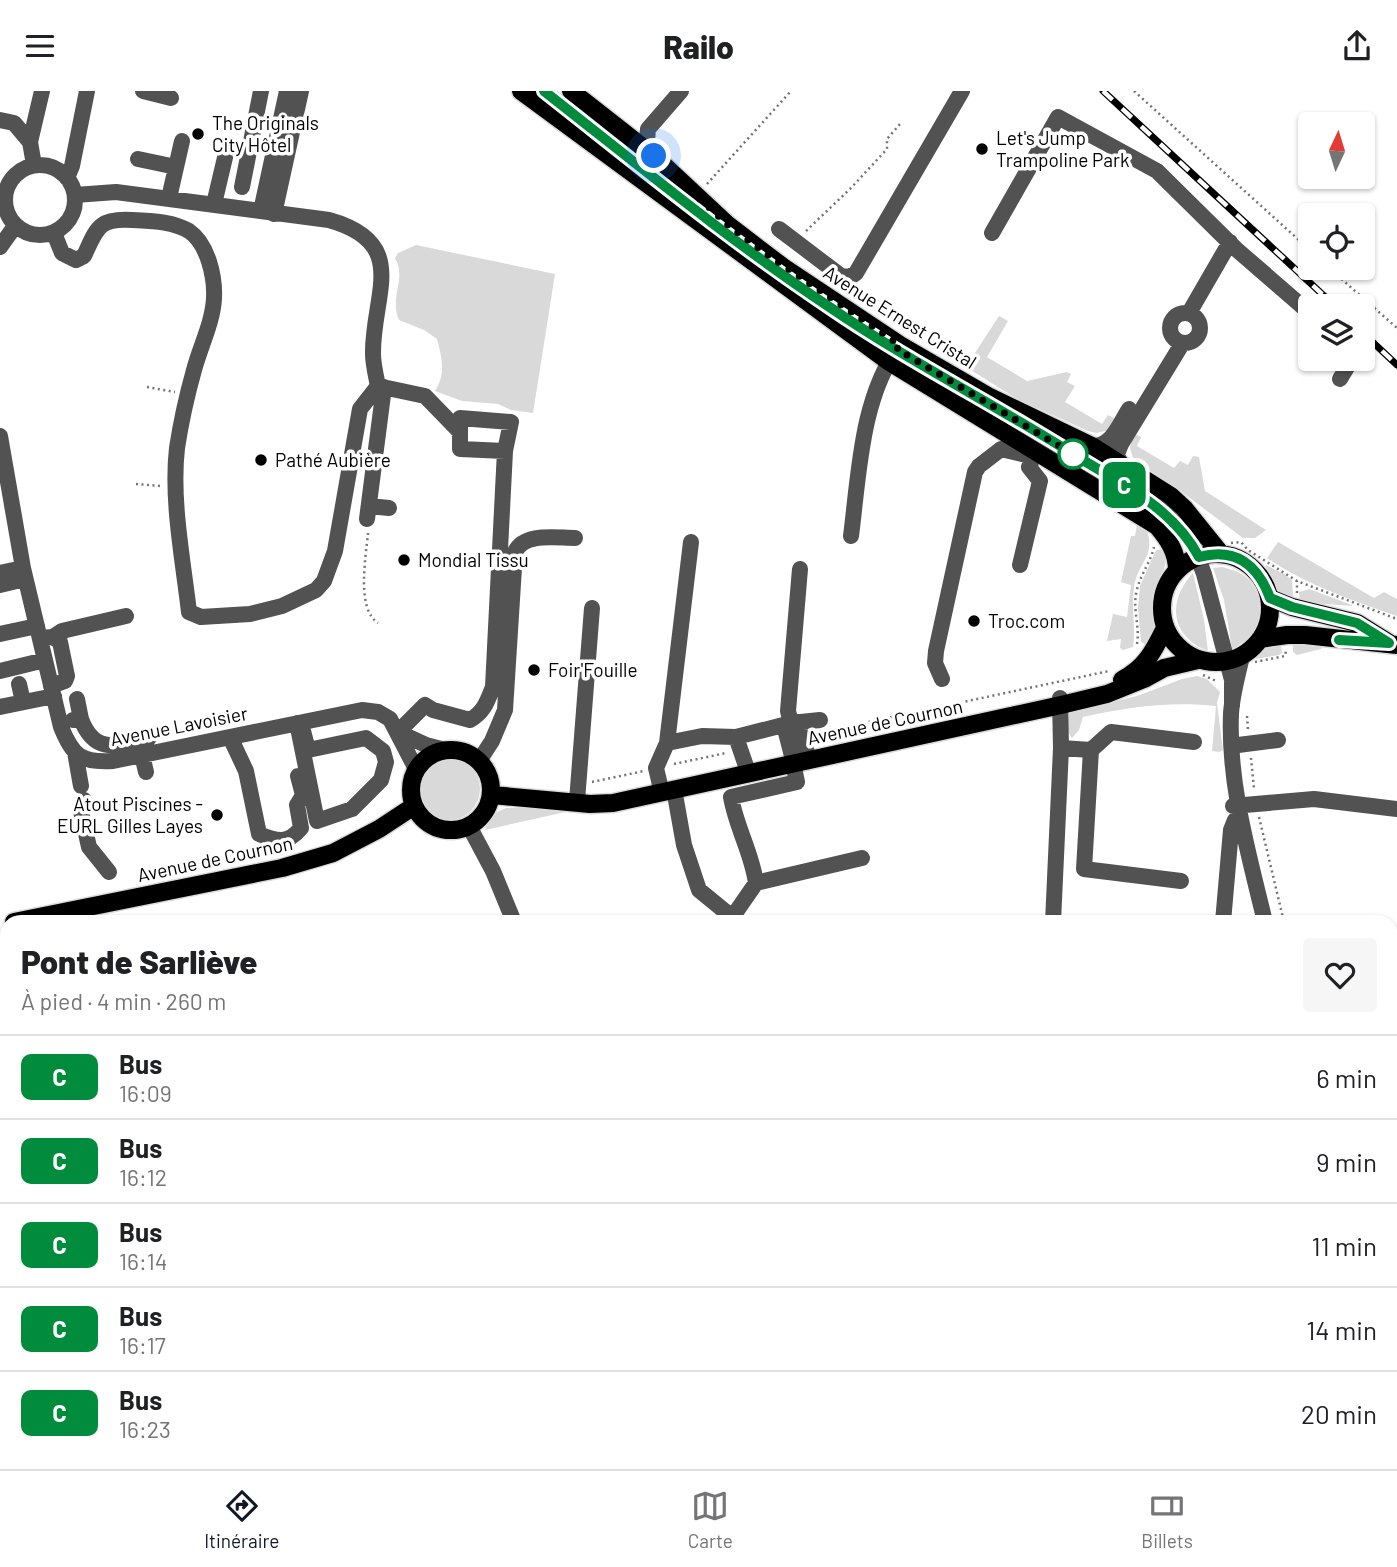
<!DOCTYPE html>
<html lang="fr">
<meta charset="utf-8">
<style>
:root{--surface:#fff;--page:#f6f6f6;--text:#202124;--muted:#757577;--line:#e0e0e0;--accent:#111827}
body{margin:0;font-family:Barlow,sans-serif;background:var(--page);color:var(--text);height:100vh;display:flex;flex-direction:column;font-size:26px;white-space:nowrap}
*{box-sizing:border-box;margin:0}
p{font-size:23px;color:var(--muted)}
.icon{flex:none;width:38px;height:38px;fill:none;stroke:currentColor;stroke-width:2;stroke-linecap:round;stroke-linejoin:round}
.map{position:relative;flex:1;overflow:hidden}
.side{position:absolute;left:0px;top:824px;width:1398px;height:555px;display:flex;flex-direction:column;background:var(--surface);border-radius:21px 21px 0 0;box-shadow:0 2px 5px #0004}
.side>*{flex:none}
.badge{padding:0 14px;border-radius:10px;font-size:24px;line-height:46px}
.needle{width:46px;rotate:4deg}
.controls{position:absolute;left:1298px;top:21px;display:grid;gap:14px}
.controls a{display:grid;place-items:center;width:77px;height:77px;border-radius:7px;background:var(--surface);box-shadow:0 2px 5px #0004;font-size:35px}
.you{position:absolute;width:35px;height:35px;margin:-18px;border:5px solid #fff;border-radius:50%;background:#1a73e8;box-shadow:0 0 0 10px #1a73e833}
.map>.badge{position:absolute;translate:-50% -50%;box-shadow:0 0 0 4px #fff}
.round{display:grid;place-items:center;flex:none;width:74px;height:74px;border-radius:7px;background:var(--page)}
.head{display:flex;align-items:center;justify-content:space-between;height:119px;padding:0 21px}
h1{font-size:33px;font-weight:800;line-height:52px}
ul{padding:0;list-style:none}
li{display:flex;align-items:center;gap:21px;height:84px;padding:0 21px;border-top:2px solid var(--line)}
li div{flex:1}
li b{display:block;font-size:26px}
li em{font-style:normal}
li .badge{min-width:77px;font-weight:700;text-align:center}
header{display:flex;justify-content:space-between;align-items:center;height:91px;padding:0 21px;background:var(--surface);font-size:32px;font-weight:800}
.tabs{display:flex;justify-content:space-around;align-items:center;height:98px;border-top:2px solid var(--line);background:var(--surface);font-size:19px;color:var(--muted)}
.tabs a{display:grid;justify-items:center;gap:4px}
.tabs .on{color:var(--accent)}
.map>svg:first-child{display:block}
.green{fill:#d9d9d9}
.water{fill:#a0a0a0}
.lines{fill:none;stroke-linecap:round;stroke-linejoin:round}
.stream{stroke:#a0a0a0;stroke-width:4.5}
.major-casing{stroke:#dbdbdb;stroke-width:21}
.highway-casing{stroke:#dbdbdb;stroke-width:24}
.path{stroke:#747474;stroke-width:2.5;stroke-dasharray:2 3.5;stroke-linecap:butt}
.minor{stroke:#525252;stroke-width:16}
.major{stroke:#000;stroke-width:18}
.highway{stroke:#000;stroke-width:21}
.rail-casing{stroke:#000;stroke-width:7}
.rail{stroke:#fff;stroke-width:4.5;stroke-dasharray:13;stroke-linecap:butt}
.line-casing{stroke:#fff;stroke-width:16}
.line{stroke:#008c3c;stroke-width:10}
.walk{stroke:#000;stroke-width:7;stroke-dasharray:0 12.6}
.poi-dot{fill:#000;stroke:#fff;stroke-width:2.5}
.stop-dot{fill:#fff;stroke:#008c3c;stroke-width:3.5}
.labels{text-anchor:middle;stroke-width:7;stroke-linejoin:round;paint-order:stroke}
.poi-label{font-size:19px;fill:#000;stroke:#fff;text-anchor:start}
.street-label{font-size:19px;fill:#000;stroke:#fff}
</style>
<header><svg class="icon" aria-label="menu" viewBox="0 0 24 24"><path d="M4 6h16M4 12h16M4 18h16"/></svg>Railo<svg class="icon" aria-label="share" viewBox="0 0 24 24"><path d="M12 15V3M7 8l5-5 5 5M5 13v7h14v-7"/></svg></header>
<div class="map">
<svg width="1397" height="1378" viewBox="0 0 1397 1378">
<rect width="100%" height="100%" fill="#fff"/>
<path class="green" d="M416,154L555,183L533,322L511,319L498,313L462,310L435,300C446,284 442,266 437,248L424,239L399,229C389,206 407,188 395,167L398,162Z
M999,225L1008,230L987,266L1027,290L1067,281L1071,283L1067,291L1075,295L1065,311L1102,333L1108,324L1116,328L1110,339L1096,342L1088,340L1019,309L966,276Z
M1133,342L1141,346L1137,355L1174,377L1180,370L1188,374L1193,365L1199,366L1205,400L1266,439L1255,447H1243L1174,395L1134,370L1130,357Z
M1137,433L1147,440C1156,465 1137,473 1134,496C1131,517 1136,536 1133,556L1123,559L1120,557L1121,548L1107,550L1113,523L1127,526L1131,494L1121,491L1131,445H1135Z
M1278,451L1374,507L1384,501L1397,508V525C1351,509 1307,494 1267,467Z
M1165,458C1169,477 1158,489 1155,507C1152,527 1158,535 1150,556L1141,551L1138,517L1140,495L1156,459Z
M1266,474L1284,483L1292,489L1293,505L1288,507C1276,501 1265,488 1266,474Z
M1222,476C1229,478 1237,480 1243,484C1260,495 1266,524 1254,540C1249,548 1240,553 1232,558L1224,509L1213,477Z
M1193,482L1204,529L1208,560C1170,545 1167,510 1193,482Z
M1309,498L1352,514V515L1300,511L1299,501Z
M1293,550L1324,553L1321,558L1297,564L1293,561Z
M1275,553L1281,555L1282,562L1279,564L1249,569L1259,560Z
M1197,585L1207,588L1220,601L1217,612L1223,659L1219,661L1212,660L1216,615C1170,610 1128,616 1083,626L1079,639L1072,647C1065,639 1068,630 1069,621L1137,605L1182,588Z
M418 698a31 31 0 1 1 62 0a31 31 0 1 1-62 0Z
M506,717H570V720L485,739L489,725Z"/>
<path class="water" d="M129,1372H231L222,1378H121Z"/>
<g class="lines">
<path class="stream" d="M38,1376L52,1372
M84,1378L92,1372
M1207,1378V1372"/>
<g class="major-casing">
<path id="major" d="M521,0L888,270L1157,435C1168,448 1177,461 1177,479
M571,0L654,65L728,134L783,176L900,254L988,305L1092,355L1171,405L1184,417L1221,463
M1162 517a54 54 0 1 1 108 0a54 54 0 1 1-108 0Z
M1270,507L1292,516L1357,532L1389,552
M1260,548L1287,544H1305L1397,554
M1122,589C1146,576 1153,561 1165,537
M411 699a40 40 0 1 1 80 0a40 40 0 1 1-80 0Z
M492,704L590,713L613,712L1061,614L1107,603L1144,588L1164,577L1198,569
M14,831L282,777L333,762L379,738L414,715"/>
</g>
<g class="highway-casing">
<path id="highway" d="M0,1370L2,1378"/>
</g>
<path class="path" d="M1134,0L1311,160
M707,93L791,0
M806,140L851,97L887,58V48L900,33
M1329,177L1397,237
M147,296L175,301
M136,393L161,395
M368,442C366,465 356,518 378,532
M1231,452L1241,451L1248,459L1297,490L1397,528
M1297,502V490
M1137,553C1140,536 1133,520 1136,503C1139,485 1150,473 1154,456
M1255,571L1285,565L1286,560
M1203,584L1216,590
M1247,625L1248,639
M831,639L1109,580
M1251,667L1254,698
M674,673L726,662
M592,691L644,680
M1259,726L1284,831
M749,1378V1372
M1181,1378V1372
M1259,1378L1260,1372"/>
<path class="minor" d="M143,0L171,7
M544,0L693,116
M0,29L14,32L30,51
M654,65L647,50L648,38L681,0
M138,68L176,76
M34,74L30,51L42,0
M5 109a35 35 0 1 1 70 0a35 35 0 1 1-70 0Z
M67,87L72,75L87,0
M242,96L261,0
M169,107L182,50
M214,113L227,58
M261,120L287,0
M274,123L301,0
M779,138L841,185L850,186L856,182L962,0
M54,142L62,162L76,169L84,165C97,137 98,127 132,129C151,130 172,130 189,140C208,153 215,186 214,207C213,231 200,256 194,279C187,304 181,331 177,357C171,409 183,469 189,521L201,526L250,523L282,515L316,499L324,490L335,460L360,318L378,295C376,285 373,273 373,263C372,204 411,152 329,129L116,101L75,104
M992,142L1058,26L1157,80L1236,158L1311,223
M0,156L15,135
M1170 237a15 15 0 1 1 30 0a15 15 0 1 1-30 0Z
M1189,222L1230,151
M1340,288L1352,268
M378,295L425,305L459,340
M997,317L1164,420L1193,454L1204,483L1232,589V615
M0,345L23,477L61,636C73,665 81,672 113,670L362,619L378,621L390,628L416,678
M1092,355C1112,356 1120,332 1129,318
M1121,375L1117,363L1121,353L1182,253
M369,415L389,417
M367,428L384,296
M851,445C859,383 861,305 900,254
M1020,474L1040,390L1029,376L1035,361
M0,482L23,477
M0,494L25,488
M0,543L37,535
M53,546L62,540L126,525
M40,547L53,546L60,551L67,585L65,590L51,595
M1242,565C1238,584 1232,603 1231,623C1228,693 1249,764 1265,831
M0,580L45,569
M942,588L935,572L936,560L975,381L979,375L1001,358L1026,364L1032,368
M19,593L23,611
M0,616L54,605
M81,628C95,665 118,654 149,647
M73,629L81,628L77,608
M798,631L807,662
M297,632L317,730L352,718L381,689L386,671L383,660L366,647L308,659L301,632
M791,632L788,620L800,478
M784,634L792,665
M398,641L425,614L433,619L470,629C484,621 487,611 493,596L505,360L511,331L460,327V358L505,360
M398,641L426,654L445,659
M230,646L246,680L259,743C278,751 288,753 301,737L297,714L303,704L298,685
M736,646L791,632L820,629
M667,652L702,645L736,646L746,675
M1238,654L1278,649
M1061,657L1091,659L1111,641L1194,651
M1091,659L1084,778L1181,790
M75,661L81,695
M142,664L146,681
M479,670L492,650L505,619L515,461C524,441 556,447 575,447
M660,694L656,677L667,652L691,451
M674,698L684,754L699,799L732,826
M84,709L80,716L89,756L109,781
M577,710L592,517
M1233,715L1314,708L1397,718
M469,735L493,780L514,831
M756,792L862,767
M729,831L756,792C752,762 736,736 731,706L797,691L793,672
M1053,831L1061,657L1060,607
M1223,831L1231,739L1235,729
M1391,1251H1397
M1236,1378L1238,1372"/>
<use href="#major" class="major"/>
<use href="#highway" class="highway"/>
<g class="rail-casing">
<path id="rail" d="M1103,0L1335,215
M1363,242L1397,274"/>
</g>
<use href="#rail" class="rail"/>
</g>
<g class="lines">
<g class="line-casing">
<path id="line" d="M544,0C637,73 729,149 828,215C908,270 996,314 1078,366C1123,394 1173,417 1199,466C1236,456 1258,474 1270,507L1292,516L1357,532L1389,552L1339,549"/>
</g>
<use href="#line" class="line"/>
<path class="walk" d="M654,65L728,134L765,162L900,254L897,258L1073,363"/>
</g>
<g class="poi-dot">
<circle cx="198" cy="43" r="7"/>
<circle cx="982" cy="58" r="7"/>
<circle cx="261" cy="369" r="7"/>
<circle cx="404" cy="469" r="7"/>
<circle cx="974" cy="530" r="7"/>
<circle cx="534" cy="579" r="7"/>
<circle cx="217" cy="724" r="7"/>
</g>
<circle class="stop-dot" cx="1073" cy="363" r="14"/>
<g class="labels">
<g class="poi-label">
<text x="212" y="39">The Originals<tspan x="212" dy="22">City Hôtel</tspan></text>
<text x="996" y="54">Let's Jump<tspan x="996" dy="22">Trampoline Park</tspan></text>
<text x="275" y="376">Pathé Aubière</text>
<text x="418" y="476">Mondial Tissu</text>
<text x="988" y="537">Troc.com</text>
<text x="548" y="586">Foir'Fouille</text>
<text x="203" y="720" text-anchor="end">Atout Piscines -<tspan x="203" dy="22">EURL Gilles Layes</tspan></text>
</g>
<g class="street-label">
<text transform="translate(900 226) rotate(32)" y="7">Avenue Ernest Cristal</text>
<text transform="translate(885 631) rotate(-12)" y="7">Avenue de Cournon</text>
<text transform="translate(179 635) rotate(-11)" y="7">Avenue Lavoisier</text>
<text transform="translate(215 768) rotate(-12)" y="7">Avenue de Cournon</text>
</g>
</g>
</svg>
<div class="controls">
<a><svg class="needle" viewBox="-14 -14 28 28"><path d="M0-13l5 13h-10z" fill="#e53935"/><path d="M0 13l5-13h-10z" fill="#757577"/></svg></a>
<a><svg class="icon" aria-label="locate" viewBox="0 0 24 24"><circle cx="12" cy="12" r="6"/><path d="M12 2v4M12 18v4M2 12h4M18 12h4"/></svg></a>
<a><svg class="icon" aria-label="layers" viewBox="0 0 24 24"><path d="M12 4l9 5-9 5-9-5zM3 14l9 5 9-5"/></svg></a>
</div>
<div class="you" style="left:654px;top:65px"></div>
<b class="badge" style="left:1124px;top:394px;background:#008c3c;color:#fff">C</b>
<section class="side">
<div class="head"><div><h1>Pont de Sarliève</h1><p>À pied · 4 min · 260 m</p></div><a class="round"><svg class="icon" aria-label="heart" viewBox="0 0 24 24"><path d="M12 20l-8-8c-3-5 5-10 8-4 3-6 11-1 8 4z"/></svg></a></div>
<ul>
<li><span class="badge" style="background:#008c3c;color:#fff">C</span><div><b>Bus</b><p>16:09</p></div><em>6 min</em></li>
<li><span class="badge" style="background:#008c3c;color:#fff">C</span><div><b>Bus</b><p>16:12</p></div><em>9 min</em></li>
<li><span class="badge" style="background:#008c3c;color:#fff">C</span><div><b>Bus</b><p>16:14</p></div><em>11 min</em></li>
<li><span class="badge" style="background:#008c3c;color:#fff">C</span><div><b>Bus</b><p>16:17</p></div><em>14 min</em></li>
<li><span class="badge" style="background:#008c3c;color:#fff">C</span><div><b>Bus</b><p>16:23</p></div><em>20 min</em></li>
</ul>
</section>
</div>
<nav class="tabs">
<a class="on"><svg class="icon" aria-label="directions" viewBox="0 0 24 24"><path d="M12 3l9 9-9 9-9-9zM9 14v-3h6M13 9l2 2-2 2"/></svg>Itinéraire</a>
<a><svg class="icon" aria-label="map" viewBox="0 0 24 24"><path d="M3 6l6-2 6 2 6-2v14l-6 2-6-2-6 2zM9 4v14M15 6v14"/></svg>Carte</a>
<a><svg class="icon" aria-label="tickets" viewBox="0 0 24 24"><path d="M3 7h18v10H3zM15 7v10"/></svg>Billets</a>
</nav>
